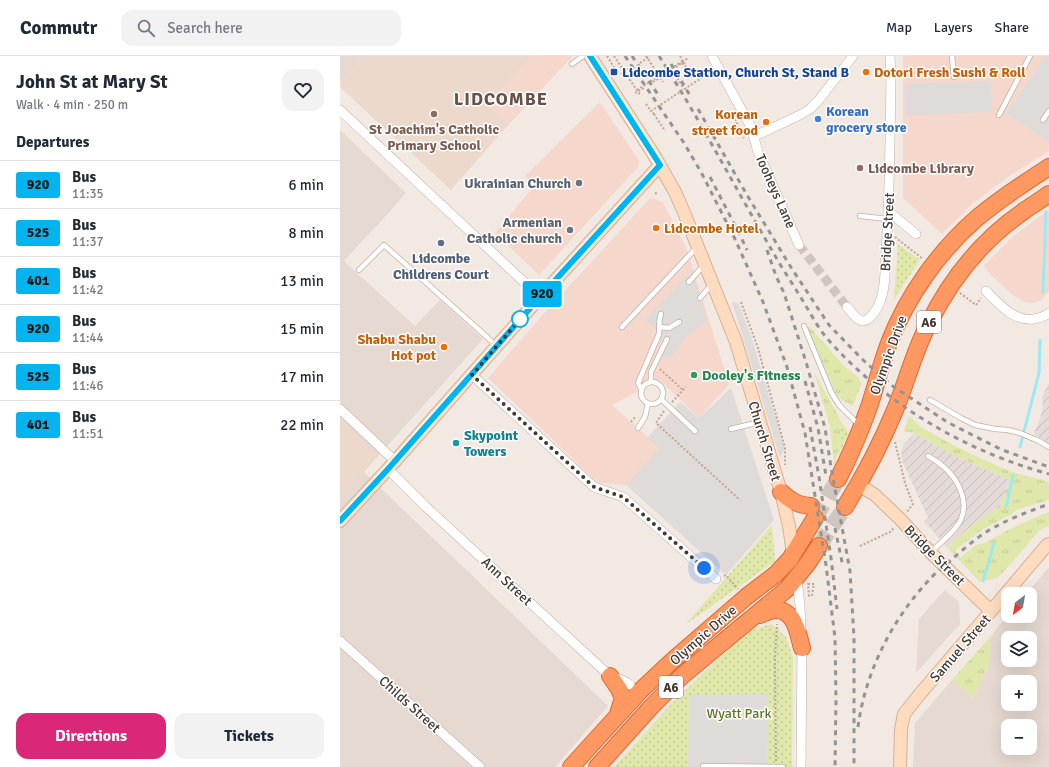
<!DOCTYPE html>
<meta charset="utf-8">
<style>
:root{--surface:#fff;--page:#f2f2f3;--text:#1f2937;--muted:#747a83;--line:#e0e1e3;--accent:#db2777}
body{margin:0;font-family:Signika,sans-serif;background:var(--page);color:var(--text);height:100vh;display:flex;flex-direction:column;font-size:15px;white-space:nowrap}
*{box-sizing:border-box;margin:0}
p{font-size:13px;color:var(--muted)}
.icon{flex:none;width:22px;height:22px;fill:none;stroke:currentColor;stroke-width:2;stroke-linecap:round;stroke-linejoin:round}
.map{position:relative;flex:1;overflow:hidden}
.side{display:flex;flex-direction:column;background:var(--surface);width:340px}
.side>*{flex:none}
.badge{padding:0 8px;border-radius:3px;font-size:14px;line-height:26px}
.needle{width:26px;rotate:211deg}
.tools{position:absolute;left:661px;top:531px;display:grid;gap:8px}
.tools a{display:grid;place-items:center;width:36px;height:36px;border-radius:8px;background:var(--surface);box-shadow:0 4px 16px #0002;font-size:20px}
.you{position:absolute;width:20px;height:20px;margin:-10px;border:3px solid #fff;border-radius:50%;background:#1a73e8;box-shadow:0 0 0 6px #1a73e833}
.map>.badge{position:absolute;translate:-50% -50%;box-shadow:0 0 0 2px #fff}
h2{padding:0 16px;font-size:15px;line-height:36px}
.round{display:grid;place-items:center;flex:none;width:42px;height:42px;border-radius:12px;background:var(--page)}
.summary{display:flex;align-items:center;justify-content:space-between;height:68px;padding:0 16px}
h1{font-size:19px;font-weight:700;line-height:30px}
.cta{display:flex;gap:8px;margin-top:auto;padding:8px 16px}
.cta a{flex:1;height:46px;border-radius:12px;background:var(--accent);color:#fff;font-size:16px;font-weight:700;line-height:46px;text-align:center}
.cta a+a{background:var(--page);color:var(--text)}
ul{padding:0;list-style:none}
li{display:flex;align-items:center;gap:12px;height:48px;padding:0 16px;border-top:1px solid var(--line)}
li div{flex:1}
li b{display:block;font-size:15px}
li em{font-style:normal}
li .badge{min-width:44px;font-weight:700;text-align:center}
header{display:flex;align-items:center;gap:24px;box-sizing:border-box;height:56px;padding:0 20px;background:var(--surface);border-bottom:1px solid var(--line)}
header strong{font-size:19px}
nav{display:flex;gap:22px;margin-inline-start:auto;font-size:14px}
.search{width:280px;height:36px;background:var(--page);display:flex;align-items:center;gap:10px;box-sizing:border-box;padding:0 14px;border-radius:12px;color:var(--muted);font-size:15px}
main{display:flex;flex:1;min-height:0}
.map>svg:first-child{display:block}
.residential{fill:#e6d9d1;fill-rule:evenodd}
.commercial{fill:#f5d7cc}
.industrial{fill:url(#industrial-furrows)}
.education{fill:#ecd9cc}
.grass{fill:url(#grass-tufts)}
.park{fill:url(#park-dots)}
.parking{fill:#dfdbd9}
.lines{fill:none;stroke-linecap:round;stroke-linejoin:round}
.stream{stroke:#9ce9f1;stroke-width:3}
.street-tunnel{stroke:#cfc6c0;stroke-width:9;stroke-dasharray:9 4.5;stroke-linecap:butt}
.highway-tunnel{stroke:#cfc6c0;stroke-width:16;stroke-dasharray:16 8;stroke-linecap:butt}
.lane-casing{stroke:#c0b1a8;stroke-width:6}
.street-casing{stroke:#c0b1a8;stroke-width:10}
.secondary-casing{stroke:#d7af93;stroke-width:14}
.highway-casing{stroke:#e1682e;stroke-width:18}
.path{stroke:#c0a496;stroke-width:2;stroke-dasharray:2 2;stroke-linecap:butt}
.lane{stroke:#fff;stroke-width:4.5}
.street{stroke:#fff;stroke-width:9}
.secondary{stroke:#ffdcc0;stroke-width:12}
.highway{stroke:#ff9961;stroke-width:16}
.rail{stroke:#939393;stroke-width:3;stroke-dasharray:5 5;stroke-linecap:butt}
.path-bridge{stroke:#c0a496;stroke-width:2;stroke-dasharray:2 2;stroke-linecap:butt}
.line-casing{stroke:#fff;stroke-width:9}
.line{stroke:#00b5ef;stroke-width:6}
.walk{stroke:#443833;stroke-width:4;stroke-dasharray:0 7.2}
.transit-dot{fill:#1a4fb4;stroke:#fff;stroke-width:1.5}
.food-dot{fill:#e8710a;stroke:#fff;stroke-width:1.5}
.education-dot{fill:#8d6e63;stroke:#fff;stroke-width:1.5}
.shop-dot{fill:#3f7fe0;stroke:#fff;stroke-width:1.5}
.worship-dot{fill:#6b7280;stroke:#fff;stroke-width:1.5}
.service-dot{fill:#5c6f8a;stroke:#fff;stroke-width:1.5}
.stop-dot{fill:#fff;stroke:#00b5ef;stroke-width:2}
.leisure-dot{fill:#2e9e5b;stroke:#fff;stroke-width:1.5}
.culture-dot{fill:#0f9aa8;stroke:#fff;stroke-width:1.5}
.labels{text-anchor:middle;stroke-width:3;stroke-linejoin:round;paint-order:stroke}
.shield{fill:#fff;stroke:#7c7470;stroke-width:1}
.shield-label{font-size:13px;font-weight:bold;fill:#443833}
.transit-label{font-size:14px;font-weight:bold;fill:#164399;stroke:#fff;text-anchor:start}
.food-label{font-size:14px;font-weight:bold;fill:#c56008;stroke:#fff;text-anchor:start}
.shop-label{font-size:14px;font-weight:bold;fill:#366cbe;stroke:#fff;text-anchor:start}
.education-label{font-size:14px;font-weight:bold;fill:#785e54;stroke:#fff}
.worship-label{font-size:14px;font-weight:bold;fill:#5b616d;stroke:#fff;text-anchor:end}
.street-label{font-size:14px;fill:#443833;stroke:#fff}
.service-label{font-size:14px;font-weight:bold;fill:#4e5e75;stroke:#fff}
.leisure-label{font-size:14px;font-weight:bold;fill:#27864d;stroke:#fff;text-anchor:start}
.culture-label{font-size:14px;font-weight:bold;fill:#0d838f;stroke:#fff;text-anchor:start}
.park-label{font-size:14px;fill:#5d7626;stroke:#fff}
.district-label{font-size:18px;font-weight:bold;letter-spacing:1px;fill:#67524a;stroke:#fff}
</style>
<header>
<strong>Commutr</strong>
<div class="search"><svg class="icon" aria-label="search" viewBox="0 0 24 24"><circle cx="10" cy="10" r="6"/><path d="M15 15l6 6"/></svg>Search here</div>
<nav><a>Map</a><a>Layers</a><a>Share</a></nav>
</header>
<main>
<section class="side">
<div class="summary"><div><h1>John St at Mary St</h1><p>Walk · 4 min · 250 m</p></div><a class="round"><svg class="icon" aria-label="heart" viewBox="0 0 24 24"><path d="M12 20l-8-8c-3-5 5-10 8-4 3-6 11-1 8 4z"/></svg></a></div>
<h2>Departures</h2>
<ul>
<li><span class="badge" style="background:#00b5ef;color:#111">920</span><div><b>Bus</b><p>11:35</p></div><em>6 min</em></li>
<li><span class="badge" style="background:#00b5ef;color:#111">525</span><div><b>Bus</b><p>11:37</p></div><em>8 min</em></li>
<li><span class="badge" style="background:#00b5ef;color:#111">401</span><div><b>Bus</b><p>11:42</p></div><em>13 min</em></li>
<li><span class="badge" style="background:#00b5ef;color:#111">920</span><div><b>Bus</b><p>11:44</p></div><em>15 min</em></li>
<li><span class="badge" style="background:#00b5ef;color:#111">525</span><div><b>Bus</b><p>11:46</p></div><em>17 min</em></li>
<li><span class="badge" style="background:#00b5ef;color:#111">401</span><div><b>Bus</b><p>11:51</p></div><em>22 min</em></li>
</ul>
<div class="cta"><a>Directions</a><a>Tickets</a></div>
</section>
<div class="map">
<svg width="709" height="711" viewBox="0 0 709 711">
<defs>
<pattern id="industrial-furrows" width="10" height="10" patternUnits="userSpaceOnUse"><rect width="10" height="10" fill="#e4dbd8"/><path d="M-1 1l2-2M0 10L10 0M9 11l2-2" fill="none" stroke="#c5bdba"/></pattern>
<pattern id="grass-tufts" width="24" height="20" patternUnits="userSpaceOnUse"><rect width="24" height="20" fill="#dfe8aa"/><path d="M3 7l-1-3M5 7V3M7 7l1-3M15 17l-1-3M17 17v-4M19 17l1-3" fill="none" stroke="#c1c893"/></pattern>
<pattern id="park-dots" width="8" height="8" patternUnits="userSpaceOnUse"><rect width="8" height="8" fill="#dfe8aa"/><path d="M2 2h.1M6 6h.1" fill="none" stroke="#c1c893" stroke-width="1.8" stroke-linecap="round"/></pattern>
</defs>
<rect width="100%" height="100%" fill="#f2e9e3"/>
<path class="residential" d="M0,0H25L0,27Z
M0,74L66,137L36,171H35L4,205L75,270L100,244L143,283L24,416L268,650L215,711H0Z
M709,511V711H573L575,667L612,624L633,642L649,607L650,581L668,559V560H690V538H686ZM668,582H690V604H668ZM668,626H690V648H668ZM668,670H690V692H668Z
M605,534L619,546L620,568L576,617L579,563Z"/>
<path class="commercial" d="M192,0H231L232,1L169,68L148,48Z
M563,0H709V95L669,120L632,148L602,178L563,142Z
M260,46L299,105V110L199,219L155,177L195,129L185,120Z
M310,142L323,146L347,194L389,328L359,362L320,324L272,349L320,392L286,429L258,427L148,322L198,264Z
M709,154V235L700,245L692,247L685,246L677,242L668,235L651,219L644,210L669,184L696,163Z"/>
<path class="industrial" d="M709,327V387L694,378L695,374L698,369L703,352L702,341Z
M574,377L613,399L670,424L660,451L631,470L607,492L602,485L584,466L588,462L561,402L563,388Z"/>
<path class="education" d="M25,0H192L148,48L169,68L111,134L0,31V27Z
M0,364L38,400L0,441Z"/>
<path class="grass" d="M469,270L505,311L519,322V325L522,326L513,350L503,345L496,338L467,271Z
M474,316L502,367L499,368L502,380L494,411L490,371Z
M569,360L581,371L611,388L640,402L669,415L709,426V444L676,454L672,458L643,473L614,495L620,502L636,489L645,487L674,471L701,459L709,456V470L700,474L658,522L640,526L607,492L631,470L660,451L670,424L613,399L574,377L564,375Z
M650,581L649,607L633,642L612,624Z"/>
<path class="park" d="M558,188L580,204L554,243Z
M502,367L509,377L497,401L502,380L499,368Z
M432,469L435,505L345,569Z
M431,568L446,581L453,601L452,711H274L332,647L408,575Z"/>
<path class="parking" d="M706,0H709V30L708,31L709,32V89L708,85L666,57Z
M651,25L652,56L566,59L565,28Z
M352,214L367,265L346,281L329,304L323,299L320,276L305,264Z
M392,246L399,248L411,280L444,389V394L440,402Z
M391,332L434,464L386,519L286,429L319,392L307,382L340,346L359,362Z
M428,638L427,711H348L349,639Z"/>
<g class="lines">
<path class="stream" d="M703,236L706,156
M680,391L699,317L700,284
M666,451L673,419
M643,525L654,488"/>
<path class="street-tunnel" d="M459,189L507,251"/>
<path class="highway-tunnel" d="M475,462L498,423
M479,490L505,451"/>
<g class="lane-casing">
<path id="lane" d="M612,0L614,21
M232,8L243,0
M659,59L690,0
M703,64L709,55
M520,160L548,163
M19,214L44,189L147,281L155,289
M349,226L363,210
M360,242L372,228
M464,270L492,338L500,350L519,369
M282,271L357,191
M320,271L329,272L339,266
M311,326V316L327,283
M301 337a11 11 0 1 1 22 0a11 11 0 1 1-22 0Z
M302,335L298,327L319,278C320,271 318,265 321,258
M321,343L355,375
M590,344L621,362L635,369L655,373L668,374L680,377L699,385L709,391
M298,372L305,361L308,347
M391,373L420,366
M588,400C595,404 601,408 606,413C620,426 630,449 619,467C612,478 600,487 591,496
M363,710L443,711"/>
</g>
<g class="street-casing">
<path id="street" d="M372,0L411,71L418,96L459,189
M0,54L200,241
M415,80L460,59L470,53L478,45L513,0
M548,155L576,178
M646,235C659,248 674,266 694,263C700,262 705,260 709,257
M507,251C511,255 516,264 522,265C529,266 538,252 540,246C546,231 545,212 546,195C550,138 550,80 551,22L550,0
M132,319L254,431L283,441L376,523
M0,353L55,405
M48,413L85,450L270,620C278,622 284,624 290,629
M457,522L460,550L461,574
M0,585L140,711
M461,711L462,588"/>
</g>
<g class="secondary-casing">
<path id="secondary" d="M250,0L314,99L335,136L343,154L396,286L441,436L449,470L453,497
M519,429L535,439L561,464L591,497L651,555
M0,465L48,413L200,241L320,109
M560,711L561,673L564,658L579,639L651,555L707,489L709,488"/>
</g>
<g class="highway-casing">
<path id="highway" d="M498,423C510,400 520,376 529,351C536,330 541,308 549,287C567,240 599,195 637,162C660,143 684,127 709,111
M441,436C451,445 457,449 471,450
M505,451C524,420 541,388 555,354C567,325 574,295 589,267C611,223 643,183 684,155C692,149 701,144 709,138
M420,559C425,557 430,554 435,554C455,553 458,578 462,592
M270,620L279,633L283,642L278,658
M231,711L300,635L332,605L406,541L436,518L450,503L475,462
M257,711L311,651L343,619L447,533L468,507L479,490"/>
</g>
<path class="path" d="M267,0L275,13L273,14
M274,0L294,30
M306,0L316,15
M340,0L343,5
M300,7L310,0
M342,7L346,11
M336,11L348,2
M331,12L344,33
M281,18L290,12
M313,26L327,17
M295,37L304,32
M306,48L311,55
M314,58L325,75
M395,63L403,81L404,82
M315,137L318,138
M555,181L583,203
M620,237L636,249L641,242
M401,246L418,292L445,392V409
M320,313L343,334
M332,346L346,331
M324,355L316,367L400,444
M291,366L295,361
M555,386L565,427L573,448L567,456
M520,490L550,476L554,472
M384,520L386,519L398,533
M468,528H474L472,539L469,540Z
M436,705L435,602L437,568"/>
<use href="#lane" class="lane"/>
<use href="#street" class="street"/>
<use href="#secondary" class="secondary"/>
<use href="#highway" class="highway"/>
<path class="rail" d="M285,0L344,87L361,116L395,183L423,246L447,311L465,377L486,509L495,582L496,643L495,711
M292,0L319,40
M319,0C359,62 393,128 430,191C440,209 452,227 463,245C469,255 475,266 482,276C497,295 515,312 533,327C585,370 644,400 709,418
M331,8L351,41
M358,53L407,139L452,213L489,269L522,303L551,329L607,366L660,393L709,411
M370,121L400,179L407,194
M427,194L436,220L444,237L466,306L485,372L491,411L510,515L514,581V711
M465,325L478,372L486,420
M470,371L479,421L491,502L497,553
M495,472L503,511
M518,671C525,617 552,563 590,523C596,516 605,510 612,503C625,492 638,480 653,472C671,462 690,455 709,448"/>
<path class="path-bridge" d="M316,15L323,26
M294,30L301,40
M297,34L343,5L346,11
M314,58L311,55L372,15"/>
</g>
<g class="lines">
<g class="line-casing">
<path id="line" d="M0,465L48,413L200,241L320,109L250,0"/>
</g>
<use href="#line" class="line"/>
<path class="walk" d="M180,263L182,261L132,319L254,431L283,441L364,512"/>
</g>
<rect class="transit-dot" x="270" y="12" width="8" height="8" rx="2"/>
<g class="food-dot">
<circle cx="526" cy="16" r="4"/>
<circle cx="426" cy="66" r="4"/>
<circle cx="316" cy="172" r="4"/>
<circle cx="104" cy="291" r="4"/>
</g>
<g class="education-dot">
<circle cx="94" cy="58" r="4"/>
<circle cx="520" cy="112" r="4"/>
</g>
<circle class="shop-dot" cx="478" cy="63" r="4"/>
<g class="worship-dot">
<circle cx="239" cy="127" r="4"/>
<circle cx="230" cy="174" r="4"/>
</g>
<circle class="service-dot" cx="101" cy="187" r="4"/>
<circle class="stop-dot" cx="180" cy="263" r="8"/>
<circle class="leisure-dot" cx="354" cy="319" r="4"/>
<circle class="culture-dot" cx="116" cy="387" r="4"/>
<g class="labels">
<g class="shield">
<rect x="577" y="255" width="24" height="22" rx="3"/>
<rect x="319" y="620" width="24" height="22" rx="3"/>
</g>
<g class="shield-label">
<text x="589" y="271">A6</text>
<text x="331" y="636">A6</text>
</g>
<g class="transit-label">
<text x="282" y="21">Lidcombe Station, Church St, Stand B</text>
</g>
<g class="food-label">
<text x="534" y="21">Dotori Fresh Sushi &amp; Roll</text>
<text x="418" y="63" text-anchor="end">Korean<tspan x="418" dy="16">street food</tspan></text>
<text x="324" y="177">Lidcombe Hotel</text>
<text x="96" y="288" text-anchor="end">Shabu Shabu<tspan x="96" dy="16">Hot pot</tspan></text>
</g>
<g class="shop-label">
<text x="486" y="60">Korean<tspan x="486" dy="16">grocery store</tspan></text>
</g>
<g class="education-label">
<text x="94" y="78">St Joachim's Catholic<tspan x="94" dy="16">Primary School</tspan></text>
<text x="528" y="117" text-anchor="start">Lidcombe Library</text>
</g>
<g class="worship-label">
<text x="231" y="132">Ukrainian Church</text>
<text x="222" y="171">Armenian<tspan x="222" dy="16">Catholic church</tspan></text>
</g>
<g class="street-label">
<text transform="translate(436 135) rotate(66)" y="5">Tooheys Lane</text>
<text transform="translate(547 176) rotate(-87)" y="5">Bridge Street</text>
<text transform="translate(548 299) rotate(-70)" y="5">Olympic Drive</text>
<text transform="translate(425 385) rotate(73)" y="5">Church Street</text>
<text transform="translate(595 499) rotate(45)" y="5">Bridge Street</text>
<text transform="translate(167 525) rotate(43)" y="5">Ann Street</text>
<text transform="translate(363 579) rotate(-41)" y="5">Olympic Drive</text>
<text transform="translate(620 592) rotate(-49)" y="5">Samuel Street</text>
<text transform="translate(70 648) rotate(42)" y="5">Childs Street</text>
</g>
<g class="service-label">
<text x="101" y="207">Lidcombe<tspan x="101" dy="16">Childrens Court</tspan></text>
</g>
<g class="leisure-label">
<text x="362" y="324">Dooley's Fitness</text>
</g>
<g class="culture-label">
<text x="124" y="384">Skypoint<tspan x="124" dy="16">Towers</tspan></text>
</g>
<g class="park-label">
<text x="399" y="662">Wyatt Park</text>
</g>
<g class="district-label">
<text x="161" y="49">LIDCOMBE</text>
</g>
</g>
</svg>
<div class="tools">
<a><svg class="needle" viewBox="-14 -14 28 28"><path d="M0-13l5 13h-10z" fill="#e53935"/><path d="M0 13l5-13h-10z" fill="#747a83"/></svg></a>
<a><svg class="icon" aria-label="layers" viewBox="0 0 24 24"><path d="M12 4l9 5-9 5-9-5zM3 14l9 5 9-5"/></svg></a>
<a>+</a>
<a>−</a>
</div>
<div class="you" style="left:364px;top:512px"></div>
<b class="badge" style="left:202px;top:238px;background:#00b5ef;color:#111">920</b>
</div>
</main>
